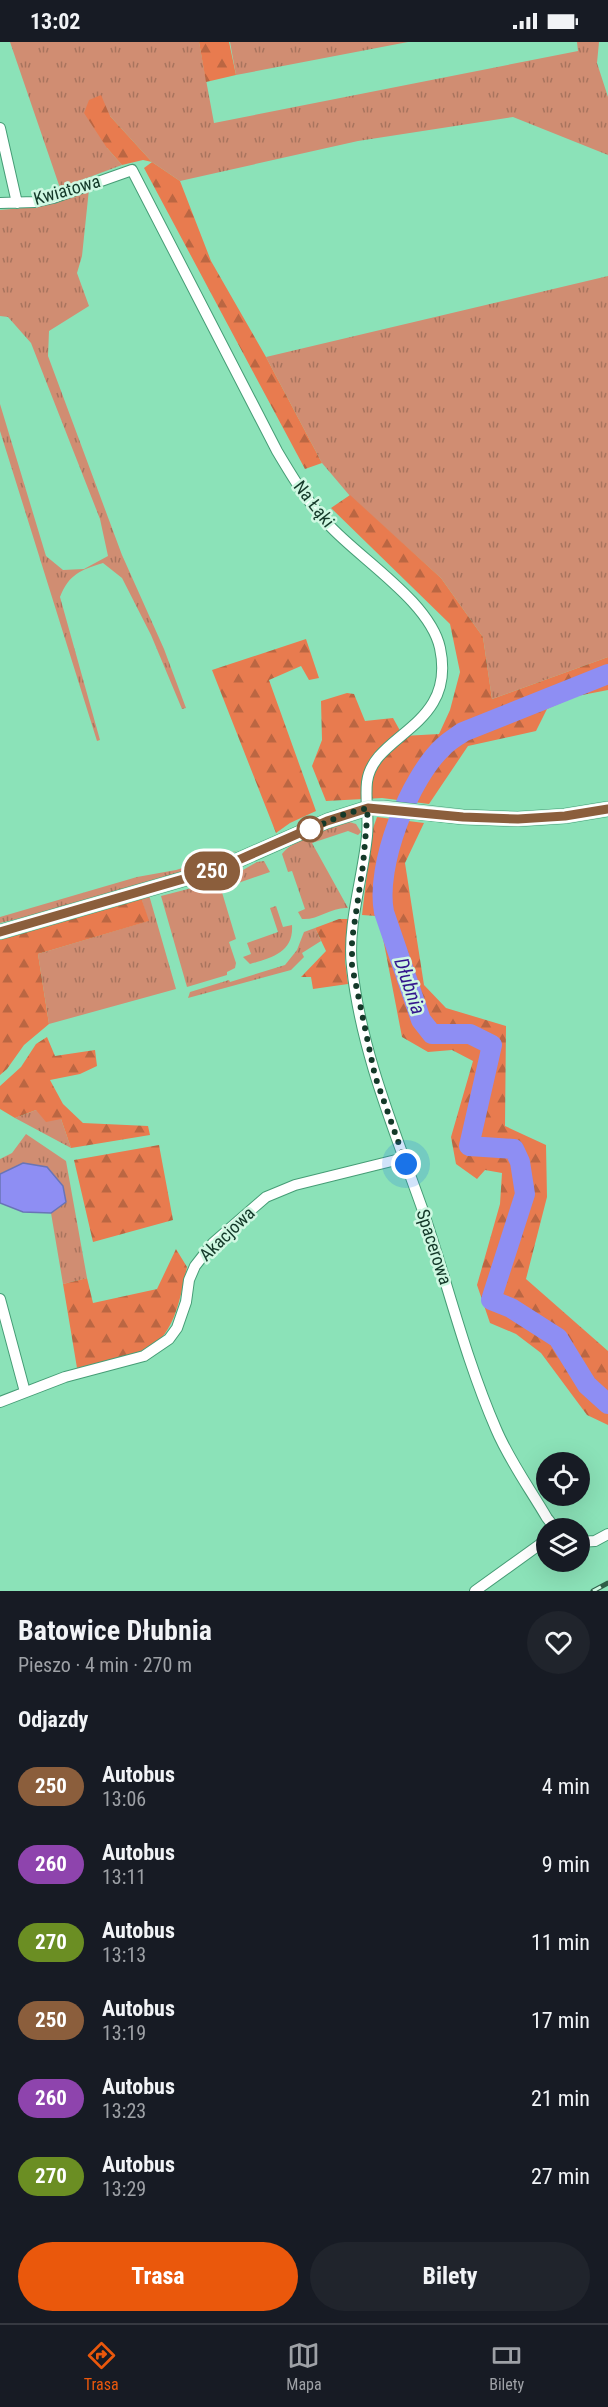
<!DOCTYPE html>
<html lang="pl">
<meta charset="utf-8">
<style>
:root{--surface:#171b24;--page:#20242c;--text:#f1f3f6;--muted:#9ea1a6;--line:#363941;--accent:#ea580c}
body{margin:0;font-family:"Roboto Condensed",sans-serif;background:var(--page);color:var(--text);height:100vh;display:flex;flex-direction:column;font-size:22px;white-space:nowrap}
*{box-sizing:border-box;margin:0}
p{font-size:20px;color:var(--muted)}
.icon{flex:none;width:33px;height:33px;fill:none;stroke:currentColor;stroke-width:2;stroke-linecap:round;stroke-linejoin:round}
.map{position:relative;height:1549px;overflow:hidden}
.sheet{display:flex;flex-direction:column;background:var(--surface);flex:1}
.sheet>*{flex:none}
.badge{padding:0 12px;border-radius:20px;font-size:21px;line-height:39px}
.fabs{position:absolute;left:536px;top:1410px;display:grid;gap:12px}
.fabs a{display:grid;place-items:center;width:54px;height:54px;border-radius:50%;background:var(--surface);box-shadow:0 6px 24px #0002;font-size:30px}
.you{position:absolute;width:30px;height:30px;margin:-15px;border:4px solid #fff;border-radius:50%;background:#1a73e8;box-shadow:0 0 0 9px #1a73e833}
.map>.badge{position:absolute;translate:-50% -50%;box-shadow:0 0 0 3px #fff}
h2{padding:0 18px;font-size:22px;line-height:54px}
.round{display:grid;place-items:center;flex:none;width:63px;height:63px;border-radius:32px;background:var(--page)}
.head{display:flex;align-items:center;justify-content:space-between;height:102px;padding:0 18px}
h1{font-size:28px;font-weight:700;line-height:45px}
.action{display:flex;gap:12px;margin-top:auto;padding:12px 18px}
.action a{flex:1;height:69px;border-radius:36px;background:var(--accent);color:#fff;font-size:24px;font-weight:700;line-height:69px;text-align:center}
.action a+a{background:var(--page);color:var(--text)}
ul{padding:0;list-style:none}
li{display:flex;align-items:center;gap:18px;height:78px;padding:0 18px}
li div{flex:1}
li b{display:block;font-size:22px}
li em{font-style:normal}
li .badge{min-width:66px;font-weight:700;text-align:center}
.status{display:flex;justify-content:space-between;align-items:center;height:42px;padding:0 30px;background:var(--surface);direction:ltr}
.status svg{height:16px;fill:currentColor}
.tab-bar{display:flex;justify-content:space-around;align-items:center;height:84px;border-top:2px solid var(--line);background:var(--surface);font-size:16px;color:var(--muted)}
.tab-bar a{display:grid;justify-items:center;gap:3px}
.tab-bar .current{color:var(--accent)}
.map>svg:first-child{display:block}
.grass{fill:url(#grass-tufts)}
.forest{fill:url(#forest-firs)}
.water{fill:#8e8ef3;stroke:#6974b6;stroke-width:1.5}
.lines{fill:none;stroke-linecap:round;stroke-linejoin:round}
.river{stroke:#8e8ef3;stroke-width:20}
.street-casing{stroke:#469d76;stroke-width:12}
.secondary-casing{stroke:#469d76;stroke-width:16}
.street{stroke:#fff;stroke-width:10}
.secondary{stroke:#c9f4e2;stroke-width:15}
.rail-casing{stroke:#2d5d47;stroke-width:5}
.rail{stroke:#cff8e2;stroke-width:3;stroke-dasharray:9;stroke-linecap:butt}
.line-casing{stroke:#fff;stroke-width:14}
.line{stroke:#8b5e3c;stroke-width:9}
.walk{stroke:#143929;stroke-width:6;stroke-dasharray:0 10.8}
.stop-dot{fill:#fff;stroke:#8b5e3c;stroke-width:3}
.labels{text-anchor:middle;stroke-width:5;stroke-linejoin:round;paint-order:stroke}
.street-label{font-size:18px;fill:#143929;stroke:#cff8e2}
.water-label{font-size:20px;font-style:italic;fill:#32168d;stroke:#cff8e2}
</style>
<div class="status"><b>13:02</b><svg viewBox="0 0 49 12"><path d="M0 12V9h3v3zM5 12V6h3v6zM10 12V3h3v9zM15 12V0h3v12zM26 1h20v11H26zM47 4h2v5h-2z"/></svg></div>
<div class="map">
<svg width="608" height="1549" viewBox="0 0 608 1549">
<defs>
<pattern id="grass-tufts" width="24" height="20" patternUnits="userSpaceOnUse" patternTransform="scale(1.5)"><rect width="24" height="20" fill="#d08d72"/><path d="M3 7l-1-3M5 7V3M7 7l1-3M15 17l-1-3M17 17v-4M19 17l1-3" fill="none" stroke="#a8745e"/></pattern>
<pattern id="forest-firs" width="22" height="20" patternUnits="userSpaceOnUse" patternTransform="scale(1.5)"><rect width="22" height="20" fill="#e87b4f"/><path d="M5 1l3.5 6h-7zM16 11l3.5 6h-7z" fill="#bb6642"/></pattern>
</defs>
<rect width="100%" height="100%" fill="#8be2b8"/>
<path class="grass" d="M10,0H199L214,81L578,9L577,0H599L597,21L608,55V113L513,75L358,99L180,139L152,120L110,74L107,106L122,123L60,146Z
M230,0H408L236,33Z
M89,147L82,214L77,231L89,264L49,289L48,314L122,513L164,607L186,666L182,667L151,593L122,536L103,521C81,528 69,532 60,555L100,698L97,699L0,389V362L46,514L63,528L84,527L108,514L100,477L31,301L8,275L0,274V168L35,165Z
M608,234V615L492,657L483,595L441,536L350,454L322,421L266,315Z
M346,779L356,782L361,790L358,793L348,789L312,801L348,866C331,865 319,878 302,877L298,870L305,867L292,829L288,830L282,812C292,798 330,786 346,779Z
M239,808C162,840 81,862 0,881V875L137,835L176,828Z
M264,819L270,830L221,847L236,897L229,900L236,921L235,926L227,930V933L187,945L161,854L215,840L217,843L257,820Z
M149,853L176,947L49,982L38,912L148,879L141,855Z
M276,864L283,885L292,883C294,910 272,916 250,922L243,915L251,912L247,901L278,890L270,866Z
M315,886L321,899L302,911L304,915L291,928L188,956L190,950L229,938L230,940L285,923L297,908L304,890Z
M36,1068L61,1077L71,1106L15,1076Z
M26,1092L66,1119L87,1236L63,1242L51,1171L66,1160L63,1144L0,1132V1117L12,1111Z"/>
<path class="forest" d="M199,0H229L236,33L206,40Z
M101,53L110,74L152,120L180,139L211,219L266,315L322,421L305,427L144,126L152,120L143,118L122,123L107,106L84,71L89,58Z
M350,453L441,536L483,595L492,657L608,615V648L577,654L547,667L536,689L468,704L429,762L382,756L326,759L312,724L322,698L321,659L347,651L354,652L365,679L393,676L403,694L439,692L450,668L460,630L450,582L331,466Z
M306,597L319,636L309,638L301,624L269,638L316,769L290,781L276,791L212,628Z
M377,775L424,781L405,821L424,943L446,966L506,984L505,1084L546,1103L547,1155L526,1237L608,1309V1383L587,1373L541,1311L516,1292L490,1281L477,1243L500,1162L502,1131L485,1128L477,1137L456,1122L451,1095L473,1019L452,1008L428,1010L402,995L382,891L376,874L362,873L372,789Z
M141,855L149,879L38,912L49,982L24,1003L7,1027L0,1033V894Z
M339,877H349L345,919L348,942L313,947L311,935H301L326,909L315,886Z
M47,995L55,1014L95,1008L97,1024L80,1032L50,1038L63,1062L83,1081L148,1084L150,1093L71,1106L61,1077L46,1080L36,1068L15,1076L0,1067V1044L21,1025L36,1002Z
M159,1103L173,1178L93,1200L74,1118Z
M176,1207L187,1225C180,1256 175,1297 141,1311C122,1319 97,1321 77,1326L63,1242L87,1236L93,1261L157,1247Z"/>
<path class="water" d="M23,1121L47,1125L63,1144L66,1160L51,1171L23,1170L0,1161V1132Z"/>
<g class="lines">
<path class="river" d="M608,632L463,690C456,695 449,699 444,704C409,736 375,824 384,870L421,978L432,992H470L492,1003L469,1104L514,1107L520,1120L525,1152L491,1258L511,1266L558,1296L587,1343L608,1362"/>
<g class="street-casing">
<path id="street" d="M0,86L17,161
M0,161L35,160L53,156L132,128L277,409C293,436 308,461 329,483C360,517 430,560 440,606C457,686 373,691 367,740C365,758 369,776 367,794C363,835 347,884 352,925C361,1009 394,1087 422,1166C447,1239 465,1316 496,1387C509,1418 530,1447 547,1476L555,1486
M0,1257L25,1350
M0,1360L65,1335L144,1314L169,1297L177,1286L186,1260L189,1238L195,1224L213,1201L266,1155L295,1143L404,1116
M579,1500L595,1499L608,1492
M475,1549L546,1498"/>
</g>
<g class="secondary-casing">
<path id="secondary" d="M0,890L218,827L327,779L368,766H383L463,775L518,777L565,774L608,767"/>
</g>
<use href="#street" class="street"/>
<use href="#secondary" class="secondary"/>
<g class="rail-casing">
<path id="rail" d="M593,1549L608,1541"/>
</g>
<use href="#rail" class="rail"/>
</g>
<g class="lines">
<g class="line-casing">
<path id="line" d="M0,890L218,827L327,779L368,766L463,775L518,777L565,774L608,767"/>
</g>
<use href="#line" class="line"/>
<path class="walk" d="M310,787L302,791L345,772L368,766L363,823L352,898V924L375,1034L406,1122"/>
</g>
<circle class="stop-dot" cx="310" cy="787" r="12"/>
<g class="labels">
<g class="street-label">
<text transform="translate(67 148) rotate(-16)" y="6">Kwiatowa</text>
<text transform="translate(314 462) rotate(52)" y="6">Na Łąki</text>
<text transform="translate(227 1192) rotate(-44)" y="6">Akacjowa</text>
<text transform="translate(434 1205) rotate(72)" y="6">Spacerowa</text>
</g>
<g class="water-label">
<text transform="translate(410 944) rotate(71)" y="7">Dłubnia</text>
</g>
</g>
</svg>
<div class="fabs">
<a><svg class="icon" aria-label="locate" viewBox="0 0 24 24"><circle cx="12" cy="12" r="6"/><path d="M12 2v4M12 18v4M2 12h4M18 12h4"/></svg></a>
<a><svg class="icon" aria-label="layers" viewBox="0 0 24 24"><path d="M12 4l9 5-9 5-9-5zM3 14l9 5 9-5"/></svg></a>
</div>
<div class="you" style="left:406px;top:1122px"></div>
<b class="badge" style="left:212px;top:829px;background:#8b5e3c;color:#fff">250</b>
</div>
<section class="sheet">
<div class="head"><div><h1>Batowice Dłubnia</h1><p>Pieszo · 4 min · 270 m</p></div><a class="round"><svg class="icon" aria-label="heart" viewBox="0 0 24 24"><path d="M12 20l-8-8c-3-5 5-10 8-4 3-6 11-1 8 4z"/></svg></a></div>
<h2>Odjazdy</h2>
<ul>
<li><span class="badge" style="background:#8b5e3c;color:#fff">250</span><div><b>Autobus</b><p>13:06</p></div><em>4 min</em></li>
<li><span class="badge" style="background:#8e44ad;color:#fff">260</span><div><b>Autobus</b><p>13:11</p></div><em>9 min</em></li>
<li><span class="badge" style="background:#6b8e23;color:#fff">270</span><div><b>Autobus</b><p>13:13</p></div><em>11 min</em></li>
<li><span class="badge" style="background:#8b5e3c;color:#fff">250</span><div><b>Autobus</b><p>13:19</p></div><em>17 min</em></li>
<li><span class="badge" style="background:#8e44ad;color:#fff">260</span><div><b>Autobus</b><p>13:23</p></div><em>21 min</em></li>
<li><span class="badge" style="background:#6b8e23;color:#fff">270</span><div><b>Autobus</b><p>13:29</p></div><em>27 min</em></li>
</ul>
<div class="action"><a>Trasa</a><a>Bilety</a></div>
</section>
<nav class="tab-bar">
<a class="current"><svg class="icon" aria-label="directions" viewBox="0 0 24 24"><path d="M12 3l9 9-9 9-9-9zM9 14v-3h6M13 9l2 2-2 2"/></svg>Trasa</a>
<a><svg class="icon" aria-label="map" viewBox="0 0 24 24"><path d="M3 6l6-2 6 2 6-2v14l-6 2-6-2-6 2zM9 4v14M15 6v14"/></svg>Mapa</a>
<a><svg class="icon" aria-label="tickets" viewBox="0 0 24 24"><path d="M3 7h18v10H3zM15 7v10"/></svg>Bilety</a>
</nav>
